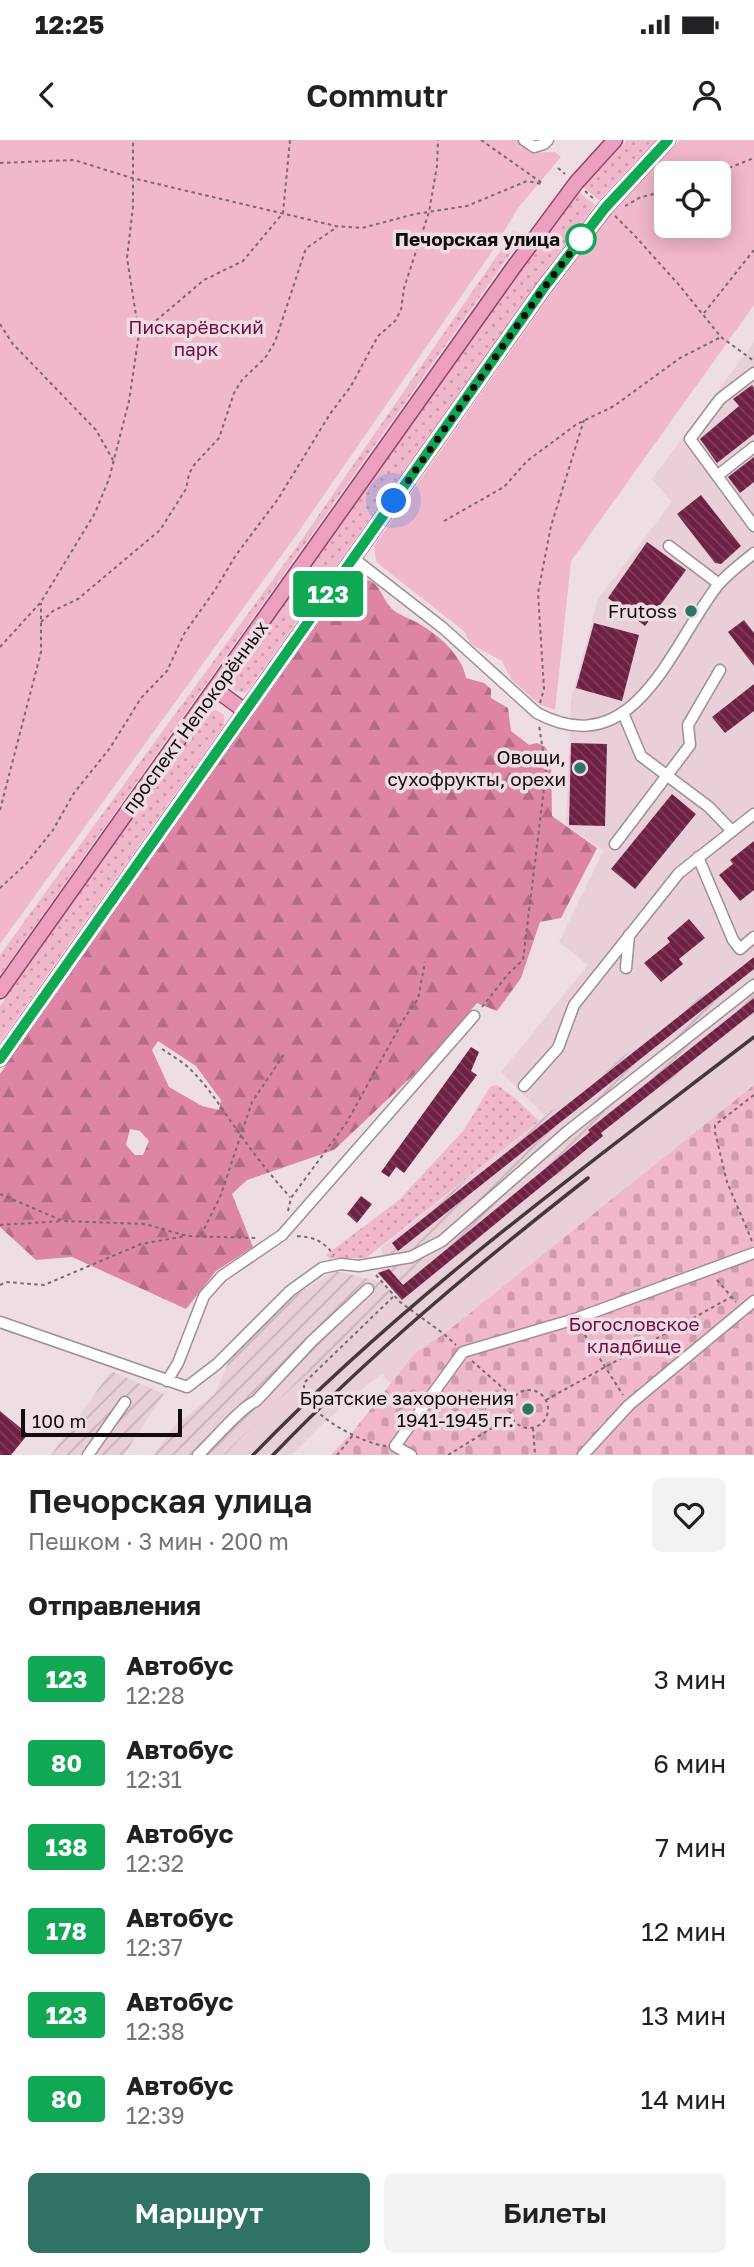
<!DOCTYPE html>
<html lang="ru">
<meta charset="utf-8">
<style>
:root{--surface:#fff;--page:#f2f2f2;--text:#202124;--muted:#757577;--accent:#307364}
body{margin:0;font-family:"Golos Text",sans-serif;background:var(--page);color:var(--text);height:100vh;display:flex;flex-direction:column;font-size:26px;white-space:nowrap}
*{box-sizing:border-box;margin:0}
p{font-size:23px;color:var(--muted)}
.icon{flex:none;width:38px;height:38px;fill:none;stroke:currentColor;stroke-width:2;stroke-linecap:round;stroke-linejoin:round}
.map{position:relative;height:1315px;overflow:hidden}
.drawer{display:flex;flex-direction:column;background:var(--surface);flex:1}
.drawer>*{flex:none}
.badge{padding:0 14px;border-radius:5px;font-size:24px;line-height:46px}
.fabs{position:absolute;left:654px;top:21px;display:grid;gap:14px}
.fabs a{display:grid;place-items:center;width:77px;height:77px;border-radius:10px;background:var(--surface);box-shadow:0 4px 18px #0003;font-size:35px}
.scale{position:absolute;left:21px;bottom:18px;width:161px;box-sizing:border-box;padding-left:7px;border:4px solid #120c0e;border-top:0;font-size:19px;line-height:24px;white-space:nowrap;color:#120c0e;-webkit-text-stroke:5px #eedde2;paint-order:stroke}
.you{position:absolute;width:35px;height:35px;margin:-18px;border:5px solid #fff;border-radius:50%;background:#1a73e8;box-shadow:0 0 0 10px #1a73e833}
.map>.badge{position:absolute;translate:-50% -50%;box-shadow:0 0 0 4px #fff}
h2{padding:0 28px;font-size:26px;line-height:63px}
.round{display:grid;place-items:center;flex:none;width:74px;height:74px;border-radius:10px;background:var(--page)}
.headline{display:flex;align-items:center;justify-content:space-between;height:119px;padding:0 28px}
h1{font-size:33px;font-weight:600;line-height:52px}
.button{display:flex;gap:14px;margin-top:auto;padding:14px 28px}
.button a{flex:1;height:80px;border-radius:10px;background:var(--accent);color:#fff;font-size:28px;font-weight:600;line-height:80px;text-align:center}
.button a+a{background:var(--page);color:var(--text)}
ul{padding:0;list-style:none}
li{display:flex;align-items:center;gap:21px;height:84px;padding:0 28px}
li div{flex:1}
li b{display:block;font-size:26px}
li em{font-style:normal}
li .badge{min-width:77px;font-weight:700;text-align:center}
.status{display:flex;justify-content:space-between;align-items:center;height:49px;padding:0 35px;background:var(--surface);direction:ltr}
.status svg{height:19px;fill:currentColor}
header{display:flex;justify-content:space-between;align-items:center;height:91px;padding:0 28px;background:var(--surface);font-size:32px;font-weight:600}
.map>svg:first-child{display:block}
.built{fill:#e9cfd7}
.industrial{fill:url(#industrial-furrows)}
.grass{fill:url(#grass-dots)}
.forest{fill:url(#forest-firs);fill-rule:evenodd}
.cemetery{fill:url(#cemetery-stones)}
.green{fill:#f1b7ca;fill-rule:evenodd}
.building{fill:url(#building-back-hatch)}
.lines{fill:none;stroke-linecap:round;stroke-linejoin:round}
.minor-casing{stroke:#9f8f94;stroke-width:13}
.major-casing{stroke:#984366;stroke-width:17}
.path{stroke:#766b6e;stroke-width:2;stroke-dasharray:3.5 3.5;stroke-linecap:butt}
.minor{stroke:#fff;stroke-width:10}
.major{stroke:#eca0bf;stroke-width:14}
.rail{stroke:#41393b;stroke-width:3.5}
.line-casing{stroke:#fff;stroke-width:16}
.line{stroke:#10a855;stroke-width:10}
.walk{stroke:#120c0e;stroke-width:7;stroke-dasharray:0 12.6}
.stop-dot{fill:#fff;stroke:#10a855;stroke-width:3.5}
.poi-dot{fill:#307364;stroke:#eedde2;stroke-width:2.5}
.labels{text-anchor:middle;stroke-width:7;stroke-linejoin:round;paint-order:stroke}
.stop-label{font-size:19px;font-weight:bold;fill:#120c0e;stroke:#eedde2;text-anchor:end}
.park-label{font-size:19px;fill:#770b43;stroke:#eedde2}
.poi-label{font-size:19px;fill:#120c0e;stroke:#eedde2;text-anchor:end}
.street-label{font-size:19px;fill:#120c0e;stroke:#eedde2}
</style>
<div class="status"><b>12:25</b><svg viewBox="0 0 49 12"><path d="M0 12V9h3v3zM5 12V6h3v6zM10 12V3h3v9zM15 12V0h3v12zM26 1h20v11H26zM47 4h2v5h-2z"/></svg></div>
<header><svg class="icon" aria-label="back" viewBox="0 0 24 24"><path d="M15 5l-7 7 7 7"/></svg>Commutr<svg class="icon" aria-label="person" viewBox="0 0 24 24"><circle cx="12" cy="8" r="4"/><path d="M4 21q1-7 8-7t8 7"/></svg></header>
<div class="map">
<svg width="754" height="1315" viewBox="0 0 754 1315">
<defs>
<pattern id="industrial-furrows" width="10" height="10" patternUnits="userSpaceOnUse" patternTransform="scale(1.75)"><rect width="10" height="10" fill="#e9cfd7"/><path d="M-1 1l2-2M0 10L10 0M9 11l2-2" fill="none" stroke="#c7b1b7"/></pattern>
<pattern id="grass-dots" width="8" height="8" patternUnits="userSpaceOnUse" patternTransform="scale(1.75)"><rect width="8" height="8" fill="#f1b7ca"/><path d="M2 2h.1M6 6h.1" fill="none" stroke="#ce9cac" stroke-width="1.8" stroke-linecap="round"/></pattern>
<pattern id="forest-firs" width="22" height="20" patternUnits="userSpaceOnUse" patternTransform="scale(1.75)"><rect width="22" height="20" fill="#de85a6"/><path d="M5 1l3.5 6h-7zM16 11l3.5 6h-7z" fill="#b36b86"/></pattern>
<pattern id="cemetery-stones" width="16" height="16" patternUnits="userSpaceOnUse" patternTransform="scale(1.75)"><rect width="16" height="16" fill="#f1b7ca"/><path d="M2 7V4a2 2 0 0 1 4 0v3zM10 15v-3a2 2 0 0 1 4 0v3z" fill="#ce9cac"/></pattern>
<pattern id="building-back-hatch" width="6" height="6" patternUnits="userSpaceOnUse" patternTransform="scale(1.75)"><rect width="6" height="6" fill="#6f2144"/><path d="M-1 5l2 2M0 0l6 6M5-1l2 2" fill="none" stroke="#7e3f5b"/></pattern>
</defs>
<rect width="100%" height="100%" fill="#eedde2"/>
<path class="built" d="M754,202V816L545,976L501,932L588,825L559,802L604,710L566,685L571,560L598,459L672,362L652,339Z
M754,874V945L444,1194L415,1213L391,1244L382,1234L368,1244L321,1285L292,1315H225L269,1269L394,1154L402,1161L605,996L603,993Z"/>
<path class="industrial" d="M754,816V874L604,993L605,996L402,1161L377,1133L385,1126L381,1108L545,976Z
M335,1131L382,1142L394,1154L269,1269L225,1315H154L173,1287L215,1254L231,1215L291,1158Z
M111,1231L164,1254L124,1315H51Z"/>
<path class="grass" d="M627,0H656L599,60L583,47Z
M579,52L595,65L536,144L249,549L245,553L235,551L232,547L233,537L519,132Z
M514,91L519,94L515,107L0,835V815L303,398Z
M216,570L224,575V585L0,902V866L206,574Z
M497,945L516,959L539,981L366,1118H329L326,1115L399,1060L464,990L490,947Z"/>
<path class="forest" d="M356,437C382,440 378,453 391,468C397,474 408,478 416,482C436,493 462,514 466,538L484,543L491,549V558L508,568L511,591L529,605L537,603L545,607L551,616L552,676L597,708L561,778L540,782L521,838L497,871L477,863L423,926L334,1010L247,1040L232,1054L253,1107L216,1131L186,1169L72,1117L36,1120L0,1087V934L345,445ZM158,901L196,926L221,960L219,970L202,966L169,947L152,910ZM130,989L140,991L149,1001L143,1015H135L126,1005Z"/>
<path class="cemetery" d="M754,945V1315H331L351,1294L415,1213L444,1194Z"/>
<path class="green" d="M0,0H517L531,13L555,12L561,17L518,68L491,113L297,394L0,804Z
M680,0H754V165L571,421L555,570L539,564L511,539L502,521L471,504L464,491L381,426L376,421L374,406L551,154L608,77ZM719,33V86H667V33Z"/>
<path class="building" d="M752,245L754,248V294L717,323L700,299L739,266L733,259Z
M754,317V342L740,353L728,337Z
M701,355L741,406L721,424L715,423L677,374Z
M647,402L686,430L645,486L608,458Z
M744,480L754,493V526L728,492Z
M594,483L639,495L622,561L576,548Z
M754,544V571L725,593L712,577Z
M571,603L607,604L605,686L569,685Z
M672,654L696,674L635,749L611,729Z
M754,701V750L740,761L719,735L733,724L730,720Z
M689,779L705,798L679,819L683,824L661,842L644,823L670,802L667,798Z
M754,817V829L398,1111L392,1103Z
M754,858V872L601,993L603,996L402,1160L378,1133L389,1129L403,1145L590,992L588,990Z
M471,907L479,912L471,931L477,935L404,1033L396,1027L389,1037L381,1032Z
M361,1056L372,1064L357,1083L347,1074Z
M0,1271L28,1294L11,1315H0Z"/>
<g class="lines">
<g class="minor-casing">
<path id="minor" d="M524,0L534,7L544,4L548,0
M754,233L720,259L690,299L754,386
M717,336L754,307
M669,406L719,444
M353,418L443,488L537,573C635,625 671,505 718,445C728,433 742,423 754,413
M623,573L641,616L709,667L732,691
M615,704L690,605L688,585L720,530
M698,717L733,800L740,809L754,797
M626,828L629,795
M524,946L558,908L574,865L679,733L754,674
M0,1182L187,1247L217,1224L290,1151L322,1128L341,1124L359,1126L411,1117L442,1101L568,991L754,845
M167,1241L178,1223L204,1156L222,1136L282,1095L474,876
M88,1315L125,1262
M198,1315C212,1302 241,1267 256,1261L312,1201L368,1149
M411,1315L395,1306L463,1212L575,1179L754,1113
M583,1315L629,1265L754,1161"/>
</g>
<g class="major-casing">
<path id="major" d="M215,549L245,571
M0,851L513,128L576,43L615,0
M0,919L543,149L605,68L668,0"/>
</g>
<path class="path" d="M481,0L542,43
M0,23L74,20L132,38L336,86L362,88L415,74L467,66L527,41L542,44
M558,28L565,34
M716,33L754,18
M585,51L594,59
M625,66L641,57L667,51
M615,76L635,96L679,145L721,197L754,221
M704,173L754,110
M0,184L12,203L96,290L113,320
M140,194L204,140L243,121L283,73L290,0
M444,381L504,347L527,321L577,284L614,266L680,218L721,197
M41,482L53,471L78,459L160,390L186,349L189,334L194,325L219,298L234,253L242,240L265,218L275,202L305,111L308,107L337,87
M0,507L41,462L95,373L109,339L129,261L139,194L127,118L133,67V0
M540,563L544,549L538,453L551,386L584,280
M0,670L41,512V463
M0,748L26,724L53,690L74,653L110,608L141,558L167,531L184,494L215,450L236,415L278,359L330,274L351,246L378,196L395,181L401,170L404,148L429,72L437,26L438,0
M482,867L509,833L523,820L546,632L539,585
M162,909C171,915 181,921 189,928C210,948 225,974 242,997C257,1018 273,1038 290,1057
M0,1054L63,1081L145,1084L187,1096L257,1098
M288,1071L291,1058L347,982L405,877L418,859L425,822
M0,1085L62,1081
M201,1095L220,1057L252,962L285,913
M297,1096C314,1097 323,1101 334,1115
M752,1101L727,1042L715,992V985L754,955
M376,1135L400,1162L444,1194L456,1205
M717,1140L736,1162
M0,1145L6,1142L44,1145L141,1104L186,1096
M581,1189L623,1255
M472,1221L513,1257
M510 1269a19 19 0 1 1 38 0a19 19 0 1 1-38 0Z
M546,1260L731,1157
M533,1288L535,1315
M386,1306C364,1304 317,1279 307,1259C304,1254 304,1248 304,1243L395,1155
M337,1315L353,1295
M448,1315L510,1277"/>
<use href="#minor" class="minor"/>
<use href="#major" class="major"/>
<path class="rail" d="M253,1315C405,1158 581,1030 754,897
M273,1315C370,1214 477,1125 588,1038"/>
</g>
<g class="lines">
<g class="line-casing">
<path id="line" d="M0,919L543,149L605,68L668,0"/>
</g>
<use href="#line" class="line"/>
<path class="walk" d="M394,361L543,149L581,99"/>
</g>
<circle class="stop-dot" cx="581" cy="99" r="14"/>
<g class="poi-dot">
<circle cx="691" cy="471" r="7"/>
<circle cx="580" cy="628" r="7"/>
<circle cx="528" cy="1269" r="7"/>
</g>
<g class="labels">
<g class="stop-label">
<text x="560" y="106">Печорская улица</text>
</g>
<g class="park-label">
<text x="196" y="194">Пискарёвский<tspan x="196" dy="22">парк</tspan></text>
<text x="634" y="1191">Богословское<tspan x="634" dy="22">кладбище</tspan></text>
</g>
<g class="poi-label">
<text x="677" y="478">Frutoss</text>
<text x="566" y="624">Овощи,<tspan x="566" dy="22">сухофрукты, орехи</tspan></text>
<text x="514" y="1265">Братские захоронения<tspan x="514" dy="22">1941-1945 гг.</tspan></text>
</g>
<g class="street-label">
<text transform="translate(195 577) rotate(-54)" y="7">проспект Непокорённых</text>
</g>
</g>
</svg>
<div class="fabs">
<a><svg class="icon" aria-label="locate" viewBox="0 0 24 24"><circle cx="12" cy="12" r="6"/><path d="M12 2v4M12 18v4M2 12h4M18 12h4"/></svg></a>
</div>
<div class="scale">100 m</div>
<div class="you" style="left:394px;top:361px"></div>
<b class="badge" style="left:328px;top:454px;background:#10a855;color:#fff">123</b>
</div>
<section class="drawer">
<div class="headline"><div><h1>Печорская улица</h1><p>Пешком · 3 мин · 200 m</p></div><a class="round"><svg class="icon" aria-label="heart" viewBox="0 0 24 24"><path d="M12 20l-8-8c-3-5 5-10 8-4 3-6 11-1 8 4z"/></svg></a></div>
<h2>Отправления</h2>
<ul>
<li><span class="badge" style="background:#10a855;color:#fff">123</span><div><b>Автобус</b><p>12:28</p></div><em>3 мин</em></li>
<li><span class="badge" style="background:#10a855;color:#fff">80</span><div><b>Автобус</b><p>12:31</p></div><em>6 мин</em></li>
<li><span class="badge" style="background:#10a855;color:#fff">138</span><div><b>Автобус</b><p>12:32</p></div><em>7 мин</em></li>
<li><span class="badge" style="background:#10a855;color:#fff">178</span><div><b>Автобус</b><p>12:37</p></div><em>12 мин</em></li>
<li><span class="badge" style="background:#10a855;color:#fff">123</span><div><b>Автобус</b><p>12:38</p></div><em>13 мин</em></li>
<li><span class="badge" style="background:#10a855;color:#fff">80</span><div><b>Автобус</b><p>12:39</p></div><em>14 мин</em></li>
</ul>
<div class="button"><a>Маршрут</a><a>Билеты</a></div>
</section>
